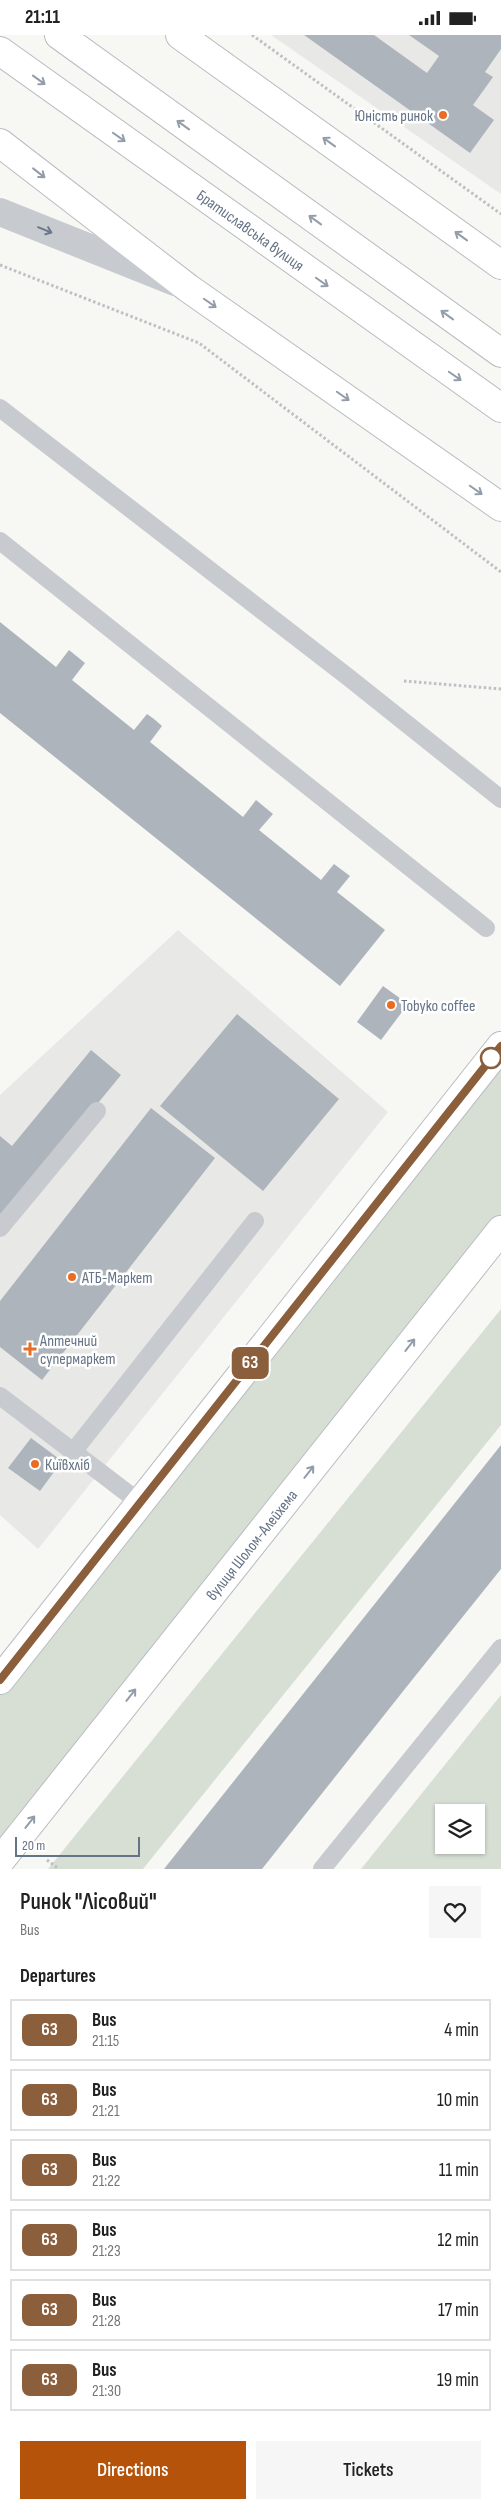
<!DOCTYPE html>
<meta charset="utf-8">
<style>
:root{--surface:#fff;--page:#f6f6f6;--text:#222;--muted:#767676;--line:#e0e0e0;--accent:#b45309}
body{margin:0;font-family:"Sofia Sans Condensed",sans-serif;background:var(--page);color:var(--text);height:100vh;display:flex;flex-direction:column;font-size:19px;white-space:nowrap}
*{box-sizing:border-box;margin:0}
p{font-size:16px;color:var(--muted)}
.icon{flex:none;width:28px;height:28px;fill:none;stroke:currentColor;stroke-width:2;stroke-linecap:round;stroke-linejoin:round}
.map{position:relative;height:1834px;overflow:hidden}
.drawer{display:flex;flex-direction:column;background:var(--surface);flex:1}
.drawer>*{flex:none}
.badge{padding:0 10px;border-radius:8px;font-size:18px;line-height:32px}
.fabs{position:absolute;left:435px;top:1769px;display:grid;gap:10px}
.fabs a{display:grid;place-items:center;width:50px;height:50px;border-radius:0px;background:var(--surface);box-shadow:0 1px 4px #0004;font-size:25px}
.scale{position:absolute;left:15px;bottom:12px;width:125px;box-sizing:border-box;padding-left:5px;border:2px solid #657386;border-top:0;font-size:14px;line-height:18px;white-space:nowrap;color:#657386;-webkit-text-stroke:4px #fff;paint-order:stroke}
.map>.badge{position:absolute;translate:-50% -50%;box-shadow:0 0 0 2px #fff}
h2{padding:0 20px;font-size:19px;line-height:45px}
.round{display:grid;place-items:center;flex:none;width:52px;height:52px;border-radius:0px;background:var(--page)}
.overview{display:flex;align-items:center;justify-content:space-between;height:85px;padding:0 20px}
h1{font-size:24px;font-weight:600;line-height:38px}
.primary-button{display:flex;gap:10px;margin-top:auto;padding:10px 20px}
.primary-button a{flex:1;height:58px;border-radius:0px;background:var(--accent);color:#fff;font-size:20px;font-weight:600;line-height:58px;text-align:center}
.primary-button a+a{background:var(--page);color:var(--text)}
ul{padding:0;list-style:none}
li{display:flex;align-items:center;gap:15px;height:62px;margin:0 10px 8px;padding:0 10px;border:2px solid var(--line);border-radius:0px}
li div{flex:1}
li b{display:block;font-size:19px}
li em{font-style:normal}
li .badge{min-width:55px;font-weight:700;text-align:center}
.status{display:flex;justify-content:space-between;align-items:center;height:35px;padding:0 25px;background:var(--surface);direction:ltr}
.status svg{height:14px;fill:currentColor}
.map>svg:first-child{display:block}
.built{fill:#e8e8e7}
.green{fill:#d7dfd5;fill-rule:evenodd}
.building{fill:#aeb4bb}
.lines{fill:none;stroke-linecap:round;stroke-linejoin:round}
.secondary-casing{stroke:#b9bdc2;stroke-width:30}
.primary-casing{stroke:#b8bbc0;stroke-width:30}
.path{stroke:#bec0c3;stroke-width:3;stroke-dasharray:2.5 2.5;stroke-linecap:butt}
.lane{stroke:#c7cace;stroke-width:18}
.street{stroke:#c7cace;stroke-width:28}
.secondary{stroke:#fff;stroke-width:28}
.primary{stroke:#fff;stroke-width:28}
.oneway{stroke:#939daa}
.oneway2{stroke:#6a778a}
.line-casing{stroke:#fff;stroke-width:11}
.line{stroke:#8b5e3c;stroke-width:8}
.poi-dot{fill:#ea6b22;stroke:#fff;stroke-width:2}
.stop-dot{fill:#fff;stroke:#8b5e3c;stroke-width:2.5}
.labels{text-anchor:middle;stroke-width:5;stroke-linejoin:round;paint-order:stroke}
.poi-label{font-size:16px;fill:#657386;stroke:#fff;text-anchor:start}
.street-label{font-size:16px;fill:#657386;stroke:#fff}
</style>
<div class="status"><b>21:11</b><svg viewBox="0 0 49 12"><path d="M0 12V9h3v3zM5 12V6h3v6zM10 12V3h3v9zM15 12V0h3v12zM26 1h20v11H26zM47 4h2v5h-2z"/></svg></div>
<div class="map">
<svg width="501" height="1834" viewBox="0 0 501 1834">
<rect width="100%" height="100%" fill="#f7f7f4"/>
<path class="built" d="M271,0H501V159Z
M178,895L388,1077L38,1514L0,1480V1060Z"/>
<path class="green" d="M501,1011V1193L0,1826V1645Z
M501,1274V1390L143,1834H48Z
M501,1660V1834H361ZM444,1778H476V1810H444Z"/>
<path class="building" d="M304,0H374L427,38L439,21L409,0H501V14L485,37L493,42L473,70L494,85L470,118Z
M0,587L56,632L69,615L85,628L72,645L134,695L147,679L154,684L162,691L150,707L243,782L256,765L273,779L259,795L321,845L334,829L350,841L337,857L385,895L340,951L0,678Z
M383,951L408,969L381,1005L357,987Z
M237,979L339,1064L263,1156L160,1071Z
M91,1015L121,1040L0,1188V1101L12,1111Z
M151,1073L215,1123L42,1345L0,1312V1266Z
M31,1403L62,1426L40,1456L8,1433Z
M501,1410V1534L412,1645L262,1834H164Z"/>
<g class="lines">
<g class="secondary-casing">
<g id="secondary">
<path d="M180,0L501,230"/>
<path d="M0,108L188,253L501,472"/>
<path d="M0,1645L501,1011"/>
<path id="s1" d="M0,1826L501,1195"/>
</g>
</g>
<g class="primary-casing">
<g id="primary">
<path d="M59,0L501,318"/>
<path id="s2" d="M0,16L501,373"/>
</g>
</g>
<path class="path" d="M252,0L501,179
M0,230L199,308L501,537
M404,646L501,654
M47,1825L59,1834"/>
<path class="lane" d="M0,373L348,642L501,764
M0,506L486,893
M0,1193L97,1076
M0,1361L139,1467
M73,1417L255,1186
M322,1834L501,1613"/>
<path class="street" d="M0,177L175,247"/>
<use href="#secondary" class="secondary"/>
<use href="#primary" class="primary"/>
</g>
<defs><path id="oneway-shaft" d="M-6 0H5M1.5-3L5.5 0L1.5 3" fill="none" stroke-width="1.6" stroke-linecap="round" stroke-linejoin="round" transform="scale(1.25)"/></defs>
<g class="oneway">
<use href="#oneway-shaft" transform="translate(39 45) rotate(36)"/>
<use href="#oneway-shaft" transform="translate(183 90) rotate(-144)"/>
<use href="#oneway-shaft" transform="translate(119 102) rotate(35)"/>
<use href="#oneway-shaft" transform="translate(329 107) rotate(-144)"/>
<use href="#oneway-shaft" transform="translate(39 138) rotate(38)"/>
<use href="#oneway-shaft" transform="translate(315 185) rotate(-144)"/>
<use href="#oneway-shaft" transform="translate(461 201) rotate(-144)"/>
<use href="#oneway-shaft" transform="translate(322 247) rotate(35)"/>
<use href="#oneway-shaft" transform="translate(210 268) rotate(35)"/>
<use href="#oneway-shaft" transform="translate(447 280) rotate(-144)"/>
<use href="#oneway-shaft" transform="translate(455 341) rotate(35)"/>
<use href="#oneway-shaft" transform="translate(343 361) rotate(35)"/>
<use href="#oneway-shaft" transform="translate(476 455) rotate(35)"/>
<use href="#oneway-shaft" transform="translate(410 1310) rotate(-52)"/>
<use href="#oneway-shaft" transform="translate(309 1437) rotate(-52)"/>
<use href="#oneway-shaft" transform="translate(131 1660) rotate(-52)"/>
<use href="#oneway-shaft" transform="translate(30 1787) rotate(-52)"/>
</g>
<use class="oneway2" href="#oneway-shaft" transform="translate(45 195) rotate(22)"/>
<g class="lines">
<g class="line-casing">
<path id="line" d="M0,1645L501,1011"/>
</g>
<use href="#line" class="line"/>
</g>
<g class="poi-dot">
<circle cx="443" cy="80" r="5"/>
<circle cx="391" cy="970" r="5"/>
<circle cx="72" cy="1242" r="5"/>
<path d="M27.5 1306.5h5v5h5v5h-5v5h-5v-5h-5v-5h5z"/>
<circle cx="35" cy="1429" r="5"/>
</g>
<circle class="stop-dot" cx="491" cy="1023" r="10"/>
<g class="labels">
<g class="poi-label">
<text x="433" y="86" text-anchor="end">Юність ринок</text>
<text x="401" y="976">Tobyko coffee</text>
<text x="82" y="1248">АТБ-Маркет</text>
<text x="40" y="1311">Аптечний<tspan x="40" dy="18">супермаркет</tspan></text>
<text x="45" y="1435">Київхліб</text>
</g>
<g class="street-label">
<text dy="6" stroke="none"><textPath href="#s2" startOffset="308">Братиславська вулиця</textPath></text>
<text dy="6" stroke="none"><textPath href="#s1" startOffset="404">вулиця Шолом-Алейхема</textPath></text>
</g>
</g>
</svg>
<div class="fabs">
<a><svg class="icon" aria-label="layers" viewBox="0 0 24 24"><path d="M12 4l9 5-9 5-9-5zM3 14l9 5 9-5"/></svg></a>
</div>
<div class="scale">20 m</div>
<b class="badge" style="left:250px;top:1328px;background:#8b5e3c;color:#fff">63</b>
</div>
<section class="drawer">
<div class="overview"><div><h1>Ринок &quot;Лісовий&quot;</h1><p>Bus</p></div><a class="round"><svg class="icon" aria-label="heart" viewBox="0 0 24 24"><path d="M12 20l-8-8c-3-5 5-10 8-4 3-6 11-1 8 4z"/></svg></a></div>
<h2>Departures</h2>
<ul>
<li><span class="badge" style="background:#8b5e3c;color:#fff">63</span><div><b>Bus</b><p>21:15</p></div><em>4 min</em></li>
<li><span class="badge" style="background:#8b5e3c;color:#fff">63</span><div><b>Bus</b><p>21:21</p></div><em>10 min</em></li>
<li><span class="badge" style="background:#8b5e3c;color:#fff">63</span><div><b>Bus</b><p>21:22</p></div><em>11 min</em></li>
<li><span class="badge" style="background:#8b5e3c;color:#fff">63</span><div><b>Bus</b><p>21:23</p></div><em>12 min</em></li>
<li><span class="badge" style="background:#8b5e3c;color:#fff">63</span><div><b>Bus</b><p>21:28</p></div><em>17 min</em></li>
<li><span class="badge" style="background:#8b5e3c;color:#fff">63</span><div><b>Bus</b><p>21:30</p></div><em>19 min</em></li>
</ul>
<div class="primary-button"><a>Directions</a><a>Tickets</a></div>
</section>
